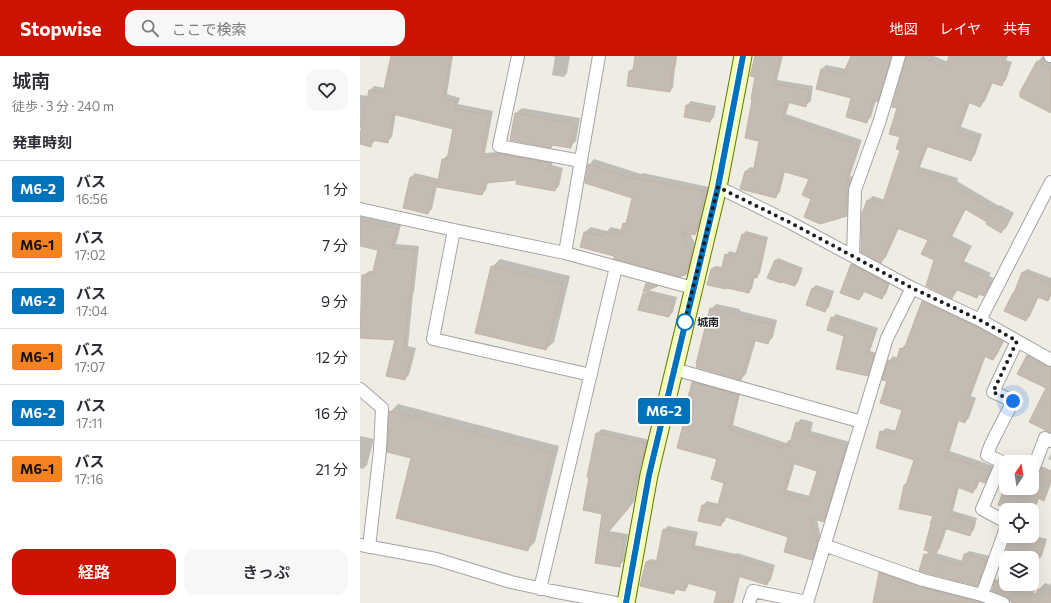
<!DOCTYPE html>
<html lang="ja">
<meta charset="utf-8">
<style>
:root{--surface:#fff;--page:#f7f7f7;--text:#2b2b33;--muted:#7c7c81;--line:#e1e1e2;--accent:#cb1300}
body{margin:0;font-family:Commissioner,"Noto Sans JP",sans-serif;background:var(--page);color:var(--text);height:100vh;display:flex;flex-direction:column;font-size:15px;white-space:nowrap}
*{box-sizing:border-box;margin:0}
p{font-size:13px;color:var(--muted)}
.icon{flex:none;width:22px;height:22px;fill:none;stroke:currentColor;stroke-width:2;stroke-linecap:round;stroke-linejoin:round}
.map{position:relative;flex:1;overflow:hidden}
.side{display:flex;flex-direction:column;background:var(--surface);width:360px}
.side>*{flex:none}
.badge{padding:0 8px;border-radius:3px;font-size:14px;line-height:26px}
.needle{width:26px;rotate:12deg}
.tools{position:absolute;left:639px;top:399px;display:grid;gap:8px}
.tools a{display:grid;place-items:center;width:40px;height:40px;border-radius:8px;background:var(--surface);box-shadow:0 4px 16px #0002;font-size:20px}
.you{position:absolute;width:20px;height:20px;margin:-10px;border:3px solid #fff;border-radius:50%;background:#1a73e8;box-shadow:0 0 0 6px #1a73e833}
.map>.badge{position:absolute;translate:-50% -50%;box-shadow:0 0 0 2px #fff}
h2{padding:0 12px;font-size:15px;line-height:36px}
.round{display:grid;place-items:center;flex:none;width:42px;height:42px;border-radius:12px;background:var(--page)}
.head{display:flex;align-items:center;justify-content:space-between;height:68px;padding:0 12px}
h1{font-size:19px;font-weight:600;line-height:30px}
.button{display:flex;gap:8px;margin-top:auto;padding:8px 12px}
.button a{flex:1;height:46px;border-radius:12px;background:var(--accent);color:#fff;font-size:16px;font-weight:600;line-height:46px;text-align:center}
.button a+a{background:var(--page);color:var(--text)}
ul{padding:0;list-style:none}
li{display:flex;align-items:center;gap:12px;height:56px;padding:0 12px;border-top:1px solid var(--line)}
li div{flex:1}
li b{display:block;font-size:15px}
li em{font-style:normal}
li .badge{min-width:44px;font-weight:700;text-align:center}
header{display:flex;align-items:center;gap:24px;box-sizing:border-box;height:56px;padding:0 20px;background:var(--accent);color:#fff}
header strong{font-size:19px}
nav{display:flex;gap:22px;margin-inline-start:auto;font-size:14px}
.search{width:280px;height:36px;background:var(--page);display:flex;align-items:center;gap:10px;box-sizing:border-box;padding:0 14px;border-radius:12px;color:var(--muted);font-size:15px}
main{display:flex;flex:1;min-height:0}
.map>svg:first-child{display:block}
.shadow{fill:#0003;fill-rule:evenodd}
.building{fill:#c4bbb2;stroke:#c1b4a5;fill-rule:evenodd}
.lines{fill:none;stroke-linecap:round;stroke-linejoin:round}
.street-casing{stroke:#a4a4a4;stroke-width:14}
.secondary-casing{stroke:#607801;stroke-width:19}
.street{stroke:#fff;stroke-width:12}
.secondary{stroke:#f2fcb4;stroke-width:17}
.line-casing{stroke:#fff;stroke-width:9}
.line{stroke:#0072bc;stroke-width:6}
.walk{stroke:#1d1d1d;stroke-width:4;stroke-dasharray:0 7.2}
.stop-dot{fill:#fff;stroke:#0072bc;stroke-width:2}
.labels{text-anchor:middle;stroke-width:3;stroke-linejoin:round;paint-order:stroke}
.stop-label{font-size:11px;font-weight:bold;fill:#1d1d1d;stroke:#fff;text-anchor:start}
</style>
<header>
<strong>Stopwise</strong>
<div class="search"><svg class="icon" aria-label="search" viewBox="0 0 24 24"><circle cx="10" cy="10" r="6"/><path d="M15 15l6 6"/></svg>ここで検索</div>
<nav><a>地図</a><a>レイヤ</a><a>共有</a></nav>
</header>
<main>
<section class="side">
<div class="head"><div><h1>城南</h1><p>徒歩 · 3 分 · 240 m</p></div><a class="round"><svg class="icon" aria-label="heart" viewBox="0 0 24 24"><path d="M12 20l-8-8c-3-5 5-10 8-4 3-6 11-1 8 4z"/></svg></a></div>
<h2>発車時刻</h2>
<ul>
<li><span class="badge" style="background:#0072bc;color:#fff">M6-2</span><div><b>バス</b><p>16:56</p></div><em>1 分</em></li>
<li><span class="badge" style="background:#f58220;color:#111">M6-1</span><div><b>バス</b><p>17:02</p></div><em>7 分</em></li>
<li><span class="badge" style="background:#0072bc;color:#fff">M6-2</span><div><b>バス</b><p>17:04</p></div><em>9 分</em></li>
<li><span class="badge" style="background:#f58220;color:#111">M6-1</span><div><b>バス</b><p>17:07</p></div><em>12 分</em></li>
<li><span class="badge" style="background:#0072bc;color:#fff">M6-2</span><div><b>バス</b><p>17:11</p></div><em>16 分</em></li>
<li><span class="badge" style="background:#f58220;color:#111">M6-1</span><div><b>バス</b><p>17:16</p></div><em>21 分</em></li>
</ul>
<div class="button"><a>経路</a><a>きっぷ</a></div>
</section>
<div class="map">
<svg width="691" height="547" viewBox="0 0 691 547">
<rect width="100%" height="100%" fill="#efece3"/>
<path class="shadow" d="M34,0H93L87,38L100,42L98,48L133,55L125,97L150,95L193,103L192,109L203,112L199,130L195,134L158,122L128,125L126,134L122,138L77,130L72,153L68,157L44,151L51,121L55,117L79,123L83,103L88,99H89L94,72L36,57L32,81L27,86L15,83V85L11,89L0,87L2,72H0V39L9,40L10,34L14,30L25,32Z
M192,0H210L207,17L204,21L192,19L195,1Z
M276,0H317L316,9L315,11L313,32L310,35L270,15L273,12L274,13Z
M399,0H423L417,24L453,30L451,45L446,49L430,45L426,58L502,84L490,120L493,121L489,131L491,132V154L486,159L453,143L450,123L425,115L420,136L415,141L386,115L390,111L395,112L400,84Z
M492,0H534L522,40L517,45L516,44L511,61L507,65L492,42L457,33L462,13L466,9L486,13Z
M547,0H574L588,6L590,0H648L646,4L652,6L646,24L641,29L633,26L625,45L620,50L610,46L601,71L622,78L615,99L610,104L568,90L560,111L598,122L597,125L639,150L640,149L654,157L646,172L641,176L628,166L606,153L592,180L612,190L604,205L631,217L629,220L634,222L628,234L624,239L620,237L617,241L598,233L596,237L592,241L569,183L539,172L526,201L521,206L505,153L508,144L513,140L525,144L541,94V81L538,52Z
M683,0H691V56L662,36L678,5Z
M331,45L356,50L354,61L350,65L327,49Z
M162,52L220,62L216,85L210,91L194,88L191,91L156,57Z
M234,103L281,118L283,117L349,131L340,172L335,178L330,177L336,190L332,212L326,217L222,191L225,176L231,171L247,175L251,171L263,174L264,168L268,164L273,141L229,109Z
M0,160L41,169L36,188L59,190L54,236L53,238L48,290L56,292L49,319L44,323L36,283L4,219L9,215H14L20,193L0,189Z
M386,175L408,181L400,217L396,221L395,220L392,233L388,236L351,213L355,210L363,211L366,199L370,195L377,197L383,178Z
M418,202L443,212L438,226L435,229L415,205Z
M140,203L210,220L194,286L186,293L132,211Z
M496,205L531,224L526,238L522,241L504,235L503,239L499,243L482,236L492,208Z
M667,213L691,222V240L688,244L679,240L670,260L666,264L653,237L656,235L663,216Z
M456,229L474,235L469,251L465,255L452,233Z
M288,234L317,241L313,256L309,260L284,238Z
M567,241L646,281L637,299L633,303L626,299L611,340L616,342L609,362L605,366L599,364L590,395L634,410L629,421L625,426L620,424L617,432L613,436L599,431L593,455L617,462L614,474L609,479L587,472L580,492L576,497L603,505L605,498L609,495L630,500L621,525L617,529L565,499L570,495L574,459L544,429L548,426L555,403L521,376L526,372L537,375L543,353L528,324L529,305L533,300L538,302L541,293L545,289H546L562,245Z
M356,248L380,253V255L417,264L413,281L408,287L396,284L386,318L381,323L351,253Z
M476,258L518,272L510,295L517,297L511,315L507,319L486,279L472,262Z
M672,295L691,306V376L688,332L668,300Z
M338,322L381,334L373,369L426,387L429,384L432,385L437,367L441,363L453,366L451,375L490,386L468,460L463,464L457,463L461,482L456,499L452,503L429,480L366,460L365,465L360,469L339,464L343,449L347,445L359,448L366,427L333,326ZM435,407L458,415L450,440L427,434Z
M38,348L199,390L175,486L167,494L52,401L30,356Z
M242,373L290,384L285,403L282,406L274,446L249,475L268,478L264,505L259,510L236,506L243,457L231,420H228L237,377Z
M0,380L14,383L7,409L3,413L0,412Z
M691,398V404L688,403Z
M659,399L670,403L669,406H654L655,402Z
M646,419V432H672V419L691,426L686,440L683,444L679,442L674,456L672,458V454H655L645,433Z
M308,470L338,476L335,489L376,498L377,497L415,509L411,524L407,528L380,520L374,546L372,547H361L359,534L329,527L328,530L325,534L317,533L314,536L286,506L290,503L297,504L304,474Z
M672,479L687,483L682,500L678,504L652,480H672Z
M526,511L644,547H514L520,517Z
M642,518L646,520V527L638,524V526L670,547H651V545L636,525Z
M691,526V547H674L679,533L685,527L690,529Z
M650,528H670L676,530L674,537Z"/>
<path class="building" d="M31,0H90L83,43L96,46L94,53L129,59L121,101L145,99L189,107L188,114L199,116L195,135L156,128L157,124L125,127L122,139L77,131L82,103L87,104L93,73L33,58L28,87L12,84L11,91L0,88V79L9,34L23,37Z
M275,0H315L314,13H312L310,36L267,30L269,15H273Z
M395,0H420L413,28L449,34L446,51L427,46L422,62L499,89L486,124L489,125L485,136L487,137L485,150H487V160L460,168L444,161L451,143L442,139L449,123L422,115L416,142L380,133L385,115L393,117L399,85L385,82L392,44L391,43L395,21L390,20Z
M491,0H531L518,46L513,44L507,67L486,61L491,42L456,33L461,13L483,18Z
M546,0H558L586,11L589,0H646L642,9L648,11L642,30L630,26L620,51L608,46L597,76L618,83L611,105L566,90L557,115L594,127L593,130L634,154L635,153L650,162L641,177L626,168L627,166L605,153L589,185L608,195L601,210L627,221L626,225L630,227L624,240L619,238L617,242L595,233L592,243L566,230L574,204L561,198L568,184L537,172L521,207L501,196L502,155H503L507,144L522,149L540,94L536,93L540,81L529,78L537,52L532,51Z
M677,5L691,12V57L660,41V36Z
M326,49L353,54L350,66L324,61Z
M155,57L215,68L211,92L192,89L191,92L150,84Z
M228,108L276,124L277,122L345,136L335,179L321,176L331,195L327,218L320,221L254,203V200L220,191L224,176L243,180L244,176L260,180L263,167L266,168L272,142L225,127Z
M50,121L75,127L68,158L43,152Z
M0,164L37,173L32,192L55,194L50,242H49L44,294L52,296L45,324L26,320L35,284L0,282L2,219H12L18,194L0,190Z
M382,178L406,184L397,222L393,221L389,237L367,232L366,233L347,229L351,213L361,215L365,198L375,201Z
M415,204L440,215L435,230L422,226L421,227L407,222Z
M491,208L528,228L522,243L503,235L499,244L480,237Z
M131,210L203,228L186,294L115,277Z
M662,216L691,227V237L688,245L677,241L666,265L644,255L653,237H654Z
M286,227L298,230L283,236Z
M452,232L471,239L465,256L446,249Z
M283,237L314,245L309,261L278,254Z
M562,245L621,273L643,285L633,304L624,300L607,344L612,346L605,367L597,364L586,400L630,415L625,427L617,424L613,437L597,431L589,459L614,466L610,480L584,472L576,498L564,494L571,468H570L573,460L539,453L544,429H546L554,404L516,392L520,375L534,380L542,354L520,347L527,325L522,324L528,304L536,306L540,292L544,293Z
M350,252L375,258V260L413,269L408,288L393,284L381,324L336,311L337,308H336Z
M471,261L515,276L507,299L514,300L508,320L476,313L484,280L467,274Z
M667,299L687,311H691V377L669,366L686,332L657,318Z
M332,326L378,339L369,373L422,392L423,388L429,390L436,366L449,370L447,379L486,390L464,466L451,462L457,487L452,504L424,496L428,481L363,460L361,470L338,465L342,449L357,452L364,427L351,423L357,403L317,392L323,369H321ZM432,407L457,415L448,445L424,438Z
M29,355L192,397L168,495L36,462L51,402L27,396Z
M236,377L286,388L281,408H279L269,451L246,479L264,482L260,511L235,507L242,458L223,454L229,421H227Z
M682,411L691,415V425L684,445L678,442L674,454H652L638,449L644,433L639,432L644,419L646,420V432H672V418H676L678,417Z
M303,473L335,480L332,492L372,502V500L412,513L407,529L378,520L371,547H354L357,535L327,527L325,535L315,533L314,538L280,530L286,506L296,508Z
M651,480H660L684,487L678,505L672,503V502H669L646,494Z
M564,498L601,510L604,498L626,504L617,530L559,515Z
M519,516L561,531L622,547H513Z
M635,524L676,538L678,533L691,538V547H657L650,545L646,540L632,535Z"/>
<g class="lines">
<g class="street-casing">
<path id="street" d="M158,0L139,90L221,105
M690,0H691
M358,131L431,167L552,232L620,264L691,304
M0,153L94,174L205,197L333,232
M94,174L73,283L231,319
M205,197L239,0
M493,200L495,134L519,67L539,0
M620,264L691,126
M314,313L502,366
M0,333L22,352L20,394L9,491
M674,411L685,382L691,385
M646,466L622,453L642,406L627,399L631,388L653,345L633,336L657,285
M0,489L76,503L151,526L192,535L256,547
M464,489L563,524L622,539L643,547
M180,533L256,211
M622,539L646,472
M389,547L393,535L447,546
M447,547L527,282L552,232"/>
</g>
<g class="secondary-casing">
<path id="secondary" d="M266,547L289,419L358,131L383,0"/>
</g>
<use href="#street" class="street"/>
<use href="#secondary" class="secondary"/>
</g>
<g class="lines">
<g class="line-casing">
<path id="line" d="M266,547L289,419L358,131L383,0"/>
</g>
<use href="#line" class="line"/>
<path class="walk" d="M325,266L323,272L358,131L431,167L552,232L620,264L657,285L633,336L653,345"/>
</g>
<circle class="stop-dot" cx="325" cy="266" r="8"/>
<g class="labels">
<g class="stop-label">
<text x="337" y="270">城南</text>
</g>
</g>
</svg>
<div class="tools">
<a><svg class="needle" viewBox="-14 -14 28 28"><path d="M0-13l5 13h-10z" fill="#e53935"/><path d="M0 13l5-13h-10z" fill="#7c7c81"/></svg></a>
<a><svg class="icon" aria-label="locate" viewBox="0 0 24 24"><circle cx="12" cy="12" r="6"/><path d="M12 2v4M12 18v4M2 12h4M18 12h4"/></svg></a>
<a><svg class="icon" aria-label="layers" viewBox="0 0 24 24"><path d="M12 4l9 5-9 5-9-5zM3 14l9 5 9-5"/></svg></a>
</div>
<div class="you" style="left:653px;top:345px"></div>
<b class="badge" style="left:304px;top:355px;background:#0072bc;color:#fff">M6-2</b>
</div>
</main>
